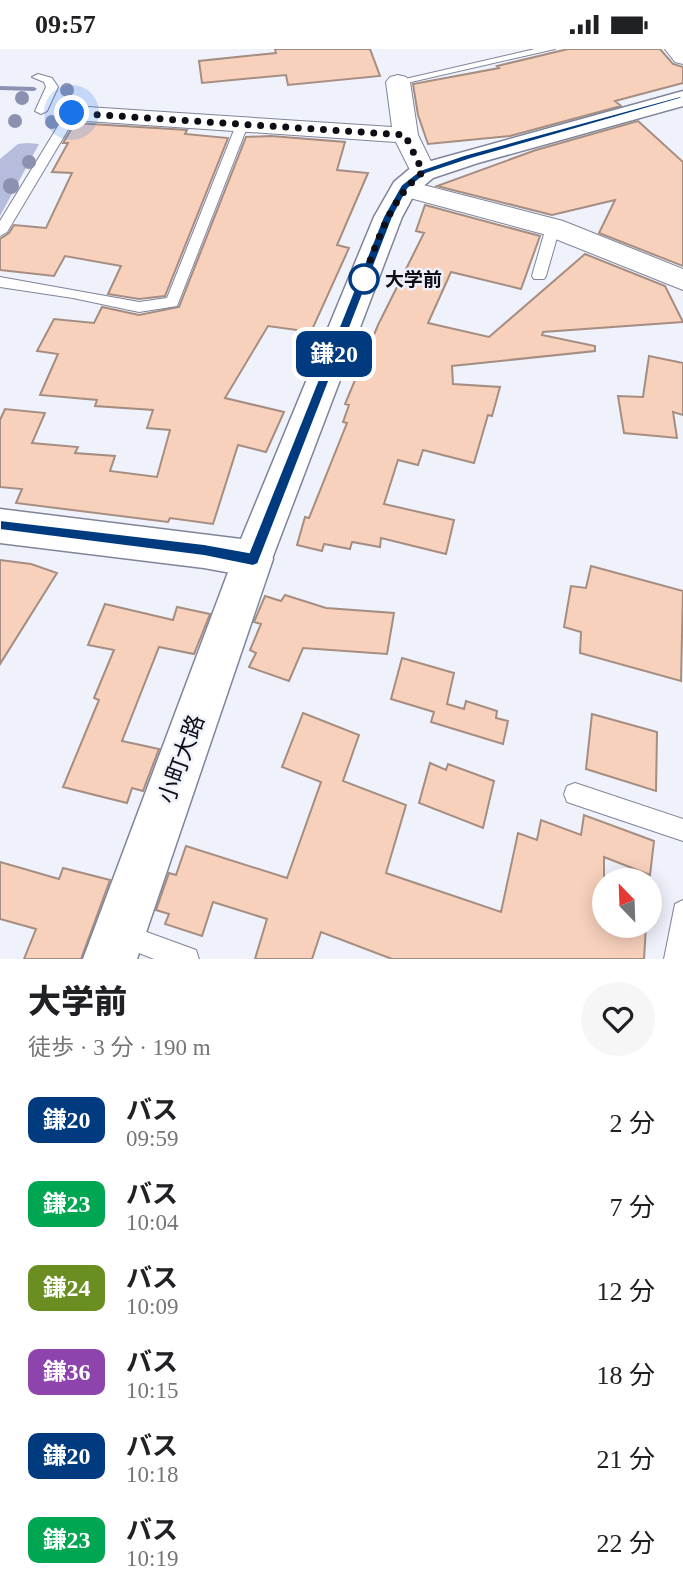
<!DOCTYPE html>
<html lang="ja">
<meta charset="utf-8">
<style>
:root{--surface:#fff;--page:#f6f6f6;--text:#202124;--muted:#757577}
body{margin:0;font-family:"Times New Roman","Noto Sans JP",serif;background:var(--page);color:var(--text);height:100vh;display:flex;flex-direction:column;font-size:26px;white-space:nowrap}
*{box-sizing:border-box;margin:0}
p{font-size:23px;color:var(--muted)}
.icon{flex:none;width:38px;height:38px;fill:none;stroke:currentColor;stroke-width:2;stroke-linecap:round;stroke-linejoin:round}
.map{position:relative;height:910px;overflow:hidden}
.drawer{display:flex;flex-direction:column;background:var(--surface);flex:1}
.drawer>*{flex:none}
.badge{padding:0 14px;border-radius:10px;font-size:24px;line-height:46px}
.needle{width:46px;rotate:337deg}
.tools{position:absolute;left:592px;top:819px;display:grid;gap:14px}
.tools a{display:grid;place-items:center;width:70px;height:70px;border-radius:50%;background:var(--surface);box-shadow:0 4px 18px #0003;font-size:35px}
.you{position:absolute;width:35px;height:35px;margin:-18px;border:5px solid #fff;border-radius:50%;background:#1a73e8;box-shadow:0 0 0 10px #1a73e833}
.map>.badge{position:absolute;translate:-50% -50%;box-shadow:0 0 0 4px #fff}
.round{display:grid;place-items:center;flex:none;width:74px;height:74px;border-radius:37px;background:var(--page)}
.head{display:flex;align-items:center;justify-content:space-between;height:119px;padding:0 28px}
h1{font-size:33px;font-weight:800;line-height:52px}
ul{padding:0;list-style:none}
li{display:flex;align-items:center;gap:21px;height:84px;padding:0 28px}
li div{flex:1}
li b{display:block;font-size:26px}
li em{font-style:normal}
li .badge{min-width:77px;font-weight:700;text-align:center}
.status{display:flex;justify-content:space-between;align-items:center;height:49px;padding:0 35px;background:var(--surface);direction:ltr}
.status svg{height:19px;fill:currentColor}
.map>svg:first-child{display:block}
.green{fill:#b5bcdc}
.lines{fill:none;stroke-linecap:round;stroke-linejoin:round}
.stream{fill:#8b92b4;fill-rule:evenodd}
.building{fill:#f8d1bd;stroke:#a58e81;stroke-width:2}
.service-casing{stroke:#7f849a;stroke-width:2}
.minor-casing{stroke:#7f849a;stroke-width:2}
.tertiary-casing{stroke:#7f849a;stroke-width:3}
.secondary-casing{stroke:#7f849a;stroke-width:3}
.service{fill:#fff;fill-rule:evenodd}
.minor{fill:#fff;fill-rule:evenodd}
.tertiary{fill:#fff;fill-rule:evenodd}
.secondary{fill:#fff;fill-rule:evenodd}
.tree{fill:#8c91b0}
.line{fill:#003b80;stroke:#fff;stroke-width:2}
.walk{stroke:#0d0e16;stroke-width:7;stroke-dasharray:0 12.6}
.stop-dot{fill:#fff;stroke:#003b80;stroke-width:3.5}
.labels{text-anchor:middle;stroke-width:5;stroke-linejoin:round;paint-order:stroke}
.stop-label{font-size:19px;font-weight:bold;fill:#0d0e16;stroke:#eff1fb;text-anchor:start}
.near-street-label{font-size:23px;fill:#0d0e16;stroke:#eff1fb}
</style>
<div class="status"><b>09:57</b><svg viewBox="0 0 49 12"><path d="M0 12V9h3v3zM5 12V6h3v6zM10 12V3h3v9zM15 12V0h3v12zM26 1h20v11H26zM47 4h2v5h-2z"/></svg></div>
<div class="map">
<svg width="683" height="910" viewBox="0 0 683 910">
<rect width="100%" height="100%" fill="#eff1fb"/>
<path class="green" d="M27,94L39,95L0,167V110L18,95Z"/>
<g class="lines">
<path class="stream" d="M0,37L34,38L37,40L34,42L0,41Z"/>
</g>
<path class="building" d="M275,0H370L380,27L288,36L286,26L202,34L199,12L276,4Z
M568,0H660L673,15L683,18V34L615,52L621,57L510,87L428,95L418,66L413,35L499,19L497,17Z
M638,72L683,113V217L599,184L615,151L552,166L437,137L536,101Z
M75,74L187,81L185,85L228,89L165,247L139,250L108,245L121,217L65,207L54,227L0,221V190L9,184L14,176L46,179L72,124L52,123L68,94H63Z
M271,87L345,93L337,121L368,124L337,196L349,199L311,283L268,277L225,349L284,363L266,403L238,396L213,475L170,469L168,473L16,454L22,440L0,438V371L5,360L45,364L32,394L78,398L75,404L115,407L110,422L157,428L170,381L147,379L153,361L95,357L97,351L40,346L58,305L37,302L54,270L94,274L102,258L139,266L179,258L246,88Z
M425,156L540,187L521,240L451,223L428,274L489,288L585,205L665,237L683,273L543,283L542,286L595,297V302L452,317L453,335L500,338L492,367L488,366L474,414L423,401L418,416L398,411L384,455L454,471L446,505L381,489L380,498L352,493L350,500L324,495L322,502L297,496L305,468L309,469L347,374L343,373L349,356L345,355L378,276L424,184L416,182Z
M649,307L683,314V366L673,363L677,389L624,384L618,347L643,348Z
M0,511L31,515L57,524L0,615Z
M591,517L683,542L681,632L580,604L581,583L564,578L571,537L586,539Z
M285,546L326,559L394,564L387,605L303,599L289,632L249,618L256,604L250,601L261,575L254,573L265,547L281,552Z
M105,555L173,571L177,558L210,565L194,605L159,598L122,692L159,700L143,742L132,739L127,754L63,738L99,651L94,649L114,601L88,596Z
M402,609L454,624L447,655L464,660L466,652L497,662L496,669L508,672L503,695L431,673L434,663L391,650Z
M303,664L359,686L343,732L406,756L386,824L501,863L518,784L537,791L541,771L581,786L584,766L654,792L650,826L604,808V877H646L644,910H392L321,883L312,910H255L267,870L213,853L202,887L165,875L169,865L156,861L169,824L176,826L186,797L287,829L321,733L282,718Z
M592,665L657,683L656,742L586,720Z
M430,714L446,721L448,715L494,732L483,779L419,754Z
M0,813L59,830L63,819L110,831L81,910H24L36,880L0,870Z"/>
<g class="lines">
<g class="service-casing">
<path id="service" d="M535,0H555L398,36L392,33Z
M38,25L52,29L58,38L47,62L41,65L35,62L46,38L44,33L32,28Z
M72,61L78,64L7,183L0,187V172L66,64Z
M242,72L248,76L177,257L139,263L73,249L0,238V228L139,253L167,249L236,76Z
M553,174L560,178L546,227L544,230H534L532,227L546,178Z
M575,734L683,770V792L567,753L564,745L567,737Z
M683,851V910H664L675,855Z
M122,874L196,901L199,910H154L114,894L110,886L114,878Z"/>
</g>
<g class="minor-casing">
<path id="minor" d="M665,0H683V15L675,13Z
M398,26L406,28L410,33L418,86L436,123L432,129L423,131L414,129L396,93L72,71L63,69L60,64L63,59L72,57L392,78L386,33L390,28Z
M404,131L563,172L683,220V241L543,185L395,145L391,139L395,133Z"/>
</g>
<g class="tertiary-casing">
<path id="tertiary" d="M253,492L267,497L273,510L137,910H83L233,510L239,497Z"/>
</g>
<g class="secondary-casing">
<path id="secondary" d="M683,42V57L478,114L433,129L415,144L402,168L267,523L253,528L204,519L0,494V460L241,490L374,168L394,133L413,117Z"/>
</g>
<use href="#service" class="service"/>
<use href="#minor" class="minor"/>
<use href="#tertiary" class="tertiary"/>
<use href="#secondary" class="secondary"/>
</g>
<g class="tree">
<circle cx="67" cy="41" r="7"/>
<circle cx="22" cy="49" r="7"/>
<circle cx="15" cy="72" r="7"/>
<circle cx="52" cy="73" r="7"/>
<circle cx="29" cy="113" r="7"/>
<circle cx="11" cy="137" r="8"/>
</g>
<path class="line" d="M680,47L683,49L471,110L426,125L408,140L393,168L258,515L253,517L204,507L0,481V471L204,495L249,503L383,168L401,136L420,121L464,106Z"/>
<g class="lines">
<path class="walk" d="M72,64L405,86L423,123C387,152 376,199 359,241L364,230"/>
</g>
<circle class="stop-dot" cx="364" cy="230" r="14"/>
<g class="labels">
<g class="stop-label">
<text x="385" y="237">大学前</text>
</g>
<g class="near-street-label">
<text transform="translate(181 710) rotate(-70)" y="8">小町大路</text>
</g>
</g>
</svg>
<div class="tools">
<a><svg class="needle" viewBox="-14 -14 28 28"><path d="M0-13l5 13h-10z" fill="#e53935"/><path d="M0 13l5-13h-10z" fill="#757577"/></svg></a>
</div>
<div class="you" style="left:72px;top:64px"></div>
<b class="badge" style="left:334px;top:305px;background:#003b80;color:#fff">鎌20</b>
</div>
<section class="drawer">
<div class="head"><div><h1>大学前</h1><p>徒歩 · 3 分 · 190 m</p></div><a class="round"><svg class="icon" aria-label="heart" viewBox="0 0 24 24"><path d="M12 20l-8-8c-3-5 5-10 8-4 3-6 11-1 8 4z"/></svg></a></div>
<ul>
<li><span class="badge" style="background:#003b80;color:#fff">鎌20</span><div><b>バス</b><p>09:59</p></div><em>2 分</em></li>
<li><span class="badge" style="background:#00a651;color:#fff">鎌23</span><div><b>バス</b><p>10:04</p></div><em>7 分</em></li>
<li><span class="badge" style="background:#6b8e23;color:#fff">鎌24</span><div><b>バス</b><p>10:09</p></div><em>12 分</em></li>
<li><span class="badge" style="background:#8e44ad;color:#fff">鎌36</span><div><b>バス</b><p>10:15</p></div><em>18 分</em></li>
<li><span class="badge" style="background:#003b80;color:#fff">鎌20</span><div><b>バス</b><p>10:18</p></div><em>21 分</em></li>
<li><span class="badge" style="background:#00a651;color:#fff">鎌23</span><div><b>バス</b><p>10:19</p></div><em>22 分</em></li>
</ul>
</section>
